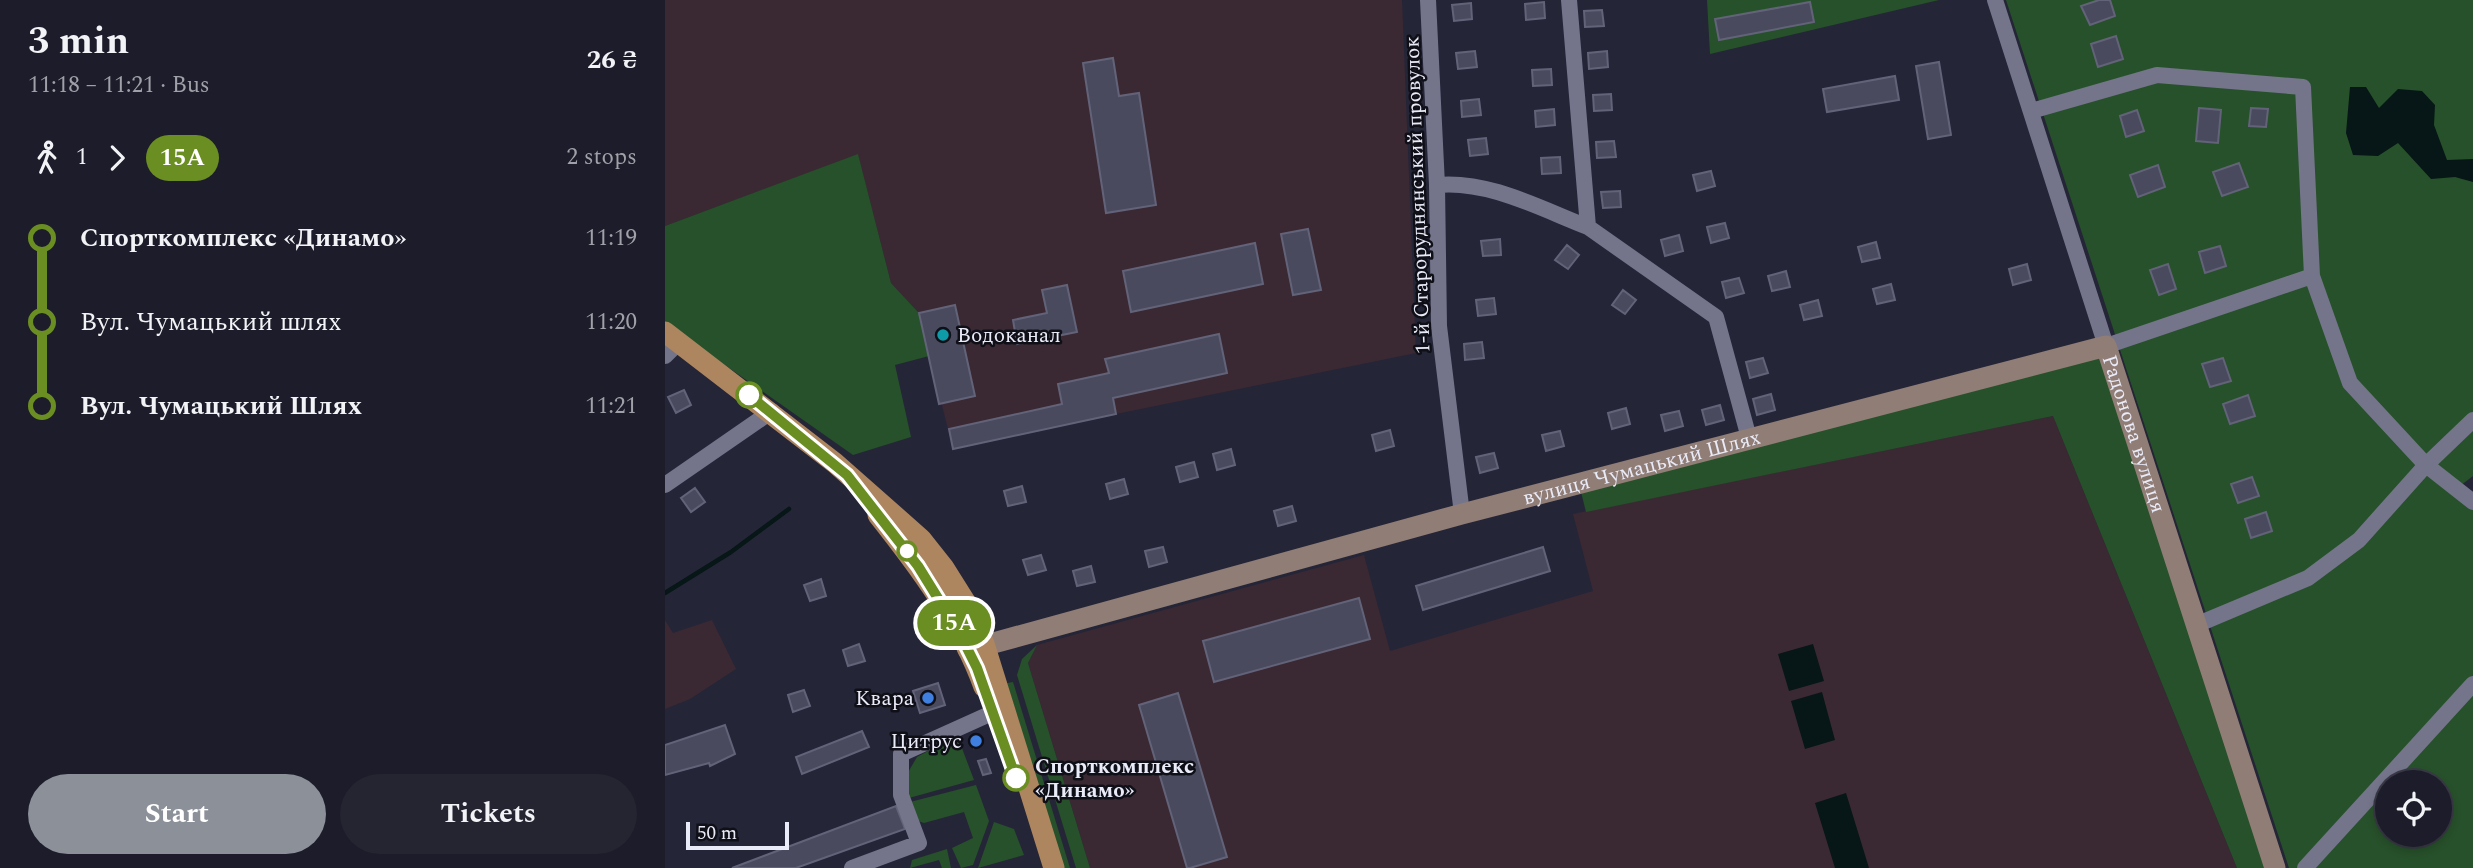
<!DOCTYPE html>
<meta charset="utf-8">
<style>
:root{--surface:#1c1c2a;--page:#252532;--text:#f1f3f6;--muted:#a0a1a8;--line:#3a3a47;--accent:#8c9099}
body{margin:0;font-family:Spectral,serif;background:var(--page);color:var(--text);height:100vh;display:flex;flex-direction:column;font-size:26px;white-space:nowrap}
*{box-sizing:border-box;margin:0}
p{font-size:23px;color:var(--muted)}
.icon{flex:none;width:38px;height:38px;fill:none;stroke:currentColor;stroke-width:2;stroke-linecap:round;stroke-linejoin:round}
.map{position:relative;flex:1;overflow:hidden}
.side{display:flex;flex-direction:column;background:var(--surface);width:665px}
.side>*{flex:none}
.badge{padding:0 14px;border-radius:23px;font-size:24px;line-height:46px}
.controls{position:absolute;left:1710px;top:770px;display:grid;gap:14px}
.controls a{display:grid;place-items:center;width:77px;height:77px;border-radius:50%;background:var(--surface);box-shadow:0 4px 10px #0003,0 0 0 2px var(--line);font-size:35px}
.scale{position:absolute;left:21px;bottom:18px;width:103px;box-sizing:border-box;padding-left:7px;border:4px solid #eaebf8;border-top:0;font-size:19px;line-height:24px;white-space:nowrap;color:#eaebf8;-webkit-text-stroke:5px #0f0f18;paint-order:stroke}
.map>.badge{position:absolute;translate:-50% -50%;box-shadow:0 0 0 4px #fff}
.legs{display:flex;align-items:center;gap:10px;height:77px;padding:0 28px;font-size:23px}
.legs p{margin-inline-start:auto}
.overview{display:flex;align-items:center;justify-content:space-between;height:119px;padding:0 28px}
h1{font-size:38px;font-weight:700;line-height:52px}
.primary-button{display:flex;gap:14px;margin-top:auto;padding:14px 28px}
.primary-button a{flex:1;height:80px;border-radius:42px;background:var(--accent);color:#fff;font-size:28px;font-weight:700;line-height:80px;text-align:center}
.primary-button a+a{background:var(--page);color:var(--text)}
ul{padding:0 28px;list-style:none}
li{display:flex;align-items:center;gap:24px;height:84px;font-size:26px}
li i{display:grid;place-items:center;width:10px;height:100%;margin:0 9px;background:currentColor}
li i::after{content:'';width:18px;height:18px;margin:-9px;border:5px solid;border-radius:50%;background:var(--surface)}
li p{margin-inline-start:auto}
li:first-child i{background:linear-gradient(#0000 50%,currentColor 0)}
li:last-child i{background:linear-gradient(currentColor 50%,#0000 0)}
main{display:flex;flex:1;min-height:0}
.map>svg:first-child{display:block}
.industrial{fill:#3a2933}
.green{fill:#27512a;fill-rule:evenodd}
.water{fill:#071616}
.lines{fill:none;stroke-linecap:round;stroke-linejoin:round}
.stream{stroke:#071616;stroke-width:4.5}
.building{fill:#4a4a5f;stroke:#626279;stroke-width:2}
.street{stroke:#74748b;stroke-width:16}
.secondary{stroke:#907d75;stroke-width:21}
.primary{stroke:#ad8660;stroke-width:21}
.line-1-casing{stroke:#fff;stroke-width:16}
.line-1{stroke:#6b8e23;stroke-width:10}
.culture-dot{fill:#0f9aa8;stroke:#0f0f18;stroke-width:2.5}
.stop-1-dot{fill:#fff;stroke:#6b8e23;stroke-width:3.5}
.shop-dot{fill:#3f7fe0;stroke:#0f0f18;stroke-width:2.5}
.labels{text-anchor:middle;stroke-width:5;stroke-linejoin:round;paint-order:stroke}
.street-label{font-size:21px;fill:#eaebf8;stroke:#0f0f18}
.poi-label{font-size:21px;fill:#eaebf8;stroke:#0f0f18;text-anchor:end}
.stop-label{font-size:21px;font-weight:bold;fill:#eaebf8;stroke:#0f0f18;text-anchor:start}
</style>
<main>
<section class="side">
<div class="overview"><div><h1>3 min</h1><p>11:18 – 11:21 · Bus</p></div><b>26 ₴</b></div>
<div class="legs"><svg class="icon" aria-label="walk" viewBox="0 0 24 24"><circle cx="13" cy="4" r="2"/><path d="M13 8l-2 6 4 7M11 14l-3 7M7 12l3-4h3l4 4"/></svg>1<svg class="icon" aria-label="forward" viewBox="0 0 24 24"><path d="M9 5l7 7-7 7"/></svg><b class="badge" style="background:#6b8e23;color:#fff">15A</b><p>2 stops</p></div>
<ul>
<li><i style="color:#6b8e23"></i><b>Спорткомплекс «Динамо»</b><p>11:19</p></li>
<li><i style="color:#6b8e23"></i><span>Вул. Чумацький шлях</span><p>11:20</p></li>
<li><i style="color:#6b8e23"></i><b>Вул. Чумацький Шлях</b><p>11:21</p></li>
</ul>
<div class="primary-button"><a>Start</a><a>Tickets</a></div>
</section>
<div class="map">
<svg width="1808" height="868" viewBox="0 0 1808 868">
<rect width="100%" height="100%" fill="#252538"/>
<path class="industrial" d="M0,0H737L751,353L451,414L420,416L288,449L254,313L226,283L193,155L0,226Z
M1388,416L1572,868H425L363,663L372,645L699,555L725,651L928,591L908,514Z
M0,620L8,633L47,620L71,669L25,699L0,709Z"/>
<path class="green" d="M1042,0H1274L1045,54Z
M1341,0H1808V476L1791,489L1808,502V868H1624ZM1722,782H1774V835H1722Z
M193,154L226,283L254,313L264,356L230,365L246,437L188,455L0,323V226Z
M1441,346L1610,868H1572L1388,416L921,512L914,484Z
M372,645L363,663L425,868H411L352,675L357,659Z
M348,682L405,868H399L342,683Z
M292,735L309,780L244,798L242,774L252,757Z
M311,785L324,821L308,865L296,868L287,848L308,838L299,812L259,823L253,821L245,802Z
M329,822L349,829L359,855L313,868Z
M282,849L286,868H277L274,860L245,868L247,860Z"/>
<path class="water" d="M1685,87H1701L1714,108L1733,89L1757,91L1770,105L1769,125L1782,160L1808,159V182L1790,177L1766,179L1733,143L1713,156L1688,155L1681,133Z
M1148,644L1159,681L1124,691L1113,654Z
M1157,692L1170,740L1140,749L1126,701Z
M1181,793L1204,868H1170L1150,803Z"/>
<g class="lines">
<path class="stream" d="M0,593L66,552L124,509"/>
</g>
<path class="building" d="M1434,0H1445L1450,16L1425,25L1416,6Z
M879,2L880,18L861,20L860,4Z
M1145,2L1149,22L1054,40L1050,19Z
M806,3L807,19L789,21L787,5Z
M937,10L939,26L920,27L919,11Z
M1451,36L1458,59L1433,67L1426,44Z
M810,51L812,67L793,69L791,53Z
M942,51L943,67L924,69L923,53Z
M448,58L454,96L474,93L491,205L441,213L418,63Z
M1274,62L1286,135L1263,139L1251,66Z
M886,69L887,85L868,86L867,70Z
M1230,76L1234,100L1162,112L1158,89Z
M946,94L947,110L929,111L928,95Z
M814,99L816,115L797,117L796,101Z
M1534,108L1556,110L1553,143L1531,141Z
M1586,108L1603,109L1601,127L1584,126Z
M889,109L890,125L871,127L870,111Z
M1472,110L1479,131L1461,137L1455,116Z
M821,138L823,154L805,156L803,140Z
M949,141L951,157L932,158L931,142Z
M895,157L896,173L877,174L876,158Z
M1574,163L1583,187L1557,196L1548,172Z
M1493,165L1500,187L1473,197L1465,175Z
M1046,171L1050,186L1032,191L1028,175Z
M955,191L956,207L938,208L936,192Z
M1060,223L1064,238L1046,243L1042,227Z
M643,229L656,290L628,295L616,234Z
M1014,235L1018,251L1000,256L996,240Z
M835,239L836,255L818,256L816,241Z
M1211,242L1215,258L1197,262L1193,247Z
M590,243L598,284L466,312L458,271Z
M902,245L914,255L903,269L890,260Z
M1555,246L1561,266L1540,273L1534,252Z
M1362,264L1366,280L1348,285L1344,269Z
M1503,264L1511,289L1494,295L1485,270Z
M1121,271L1125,287L1107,291L1103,276Z
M1074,278L1079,293L1061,298L1057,282Z
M1226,284L1230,300L1212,304L1208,289Z
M402,285L412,332L352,344L348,320L382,313L377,290Z
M958,290L971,300L960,314L947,305Z
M829,298L831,314L813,316L811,300Z
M1153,300L1157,316L1139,320L1135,305Z
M290,305L310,396L274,404L254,313Z
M554,334L562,373L448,398L451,414L288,449L284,429L397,404L393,384L444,373L440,359Z
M817,342L819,358L800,360L799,344Z
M1098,358L1103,373L1085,378L1081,362Z
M1558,358L1566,381L1545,387L1537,364Z
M19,390L26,405L11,413L3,397Z
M1106,394L1110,410L1092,415L1088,399Z
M1583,395L1590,416L1565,424L1558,404Z
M1055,405L1059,420L1041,425L1037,410Z
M961,408L965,424L947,429L943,413Z
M1014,411L1018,426L1000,431L996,415Z
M725,430L729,446L711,451L707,435Z
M895,431L899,446L881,451L877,435Z
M566,449L570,465L552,470L548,454Z
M829,453L833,468L815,473L811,457Z
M529,462L533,477L515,482L511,467Z
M1587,477L1594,496L1573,503L1566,484Z
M459,479L463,494L445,499L441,484Z
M357,486L361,502L343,506L339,491Z
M30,488L40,502L26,512L16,498Z
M627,506L631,521L613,526L609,511Z
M1601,512L1607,531L1586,538L1580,519Z
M498,547L502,562L484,567L480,551Z
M878,547L885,571L758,610L751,586Z
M376,555L381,570L363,575L358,560Z
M426,566L430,582L412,586L408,571Z
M156,579L161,596L145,601L139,585Z
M694,598L705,639L549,682L538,641Z
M194,644L200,661L183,666L178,650Z
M273,683L280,705L255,713L248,691Z
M139,690L145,706L128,712L123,695Z
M513,693L562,857L525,868H522L474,705Z
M60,725L70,754L45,766L44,763L0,775V745Z
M197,731L204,747L137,774L131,757Z
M313,735L316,746L309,748L305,738Z
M321,759L326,773L318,775L313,761Z
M231,806L240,829L131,868H67Z"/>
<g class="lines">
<path class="street" d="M763,0L772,185L774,326L797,514
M904,0L923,227L1051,317L1084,438
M1330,0L1441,346L1647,276
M1366,111L1492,75L1638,87L1647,276L1685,383L1761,465L1808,502
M772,185C824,180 876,209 923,227
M0,356L14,342
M0,485L107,411
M1531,625L1643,578L1694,540L1761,465L1808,420
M187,868L254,843L236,795V754L338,708
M1640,868L1808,684"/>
<path class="secondary" id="s1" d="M303,650L797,514L1441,346L1610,868"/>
<path class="primary" d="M0,332L170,463L256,539L279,568L301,603L319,644L389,868
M213,515C255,568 296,623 319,687"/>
</g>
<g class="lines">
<g class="line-1-casing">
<path id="line-1" d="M84,395L182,475L253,566L295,634L312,668L351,778"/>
</g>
<use href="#line-1" class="line-1"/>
</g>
<circle class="culture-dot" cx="278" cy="335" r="7"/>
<g class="stop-1-dot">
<circle cx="84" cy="395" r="12"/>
<circle cx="242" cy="551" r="9"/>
<circle cx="351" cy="778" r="12"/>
</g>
<g class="shop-dot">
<circle cx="263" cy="698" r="7"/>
<circle cx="311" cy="741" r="7"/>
</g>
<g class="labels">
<g class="street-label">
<text transform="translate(752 195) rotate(-92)" y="7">1-й Староруднянський провулок</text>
<text dy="7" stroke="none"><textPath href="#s1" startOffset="1270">Радонова вулиця</textPath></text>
<text dy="7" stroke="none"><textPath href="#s1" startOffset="698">вулиця Чумацький Шлях</textPath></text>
</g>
<g class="poi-label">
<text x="292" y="342" text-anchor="start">Водоканал</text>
<text x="249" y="705">Квара</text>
<text x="297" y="748">Цитрус</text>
</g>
<g class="stop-label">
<text x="370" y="773">Спорткомплекс<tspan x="370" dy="24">«Динамо»</tspan></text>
</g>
</g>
</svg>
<div class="controls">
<a><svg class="icon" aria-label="locate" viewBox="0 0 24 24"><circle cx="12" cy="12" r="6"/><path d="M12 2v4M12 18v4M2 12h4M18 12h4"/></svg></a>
</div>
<div class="scale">50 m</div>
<b class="badge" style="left:289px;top:623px;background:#6b8e23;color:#fff">15A</b>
</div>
</main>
